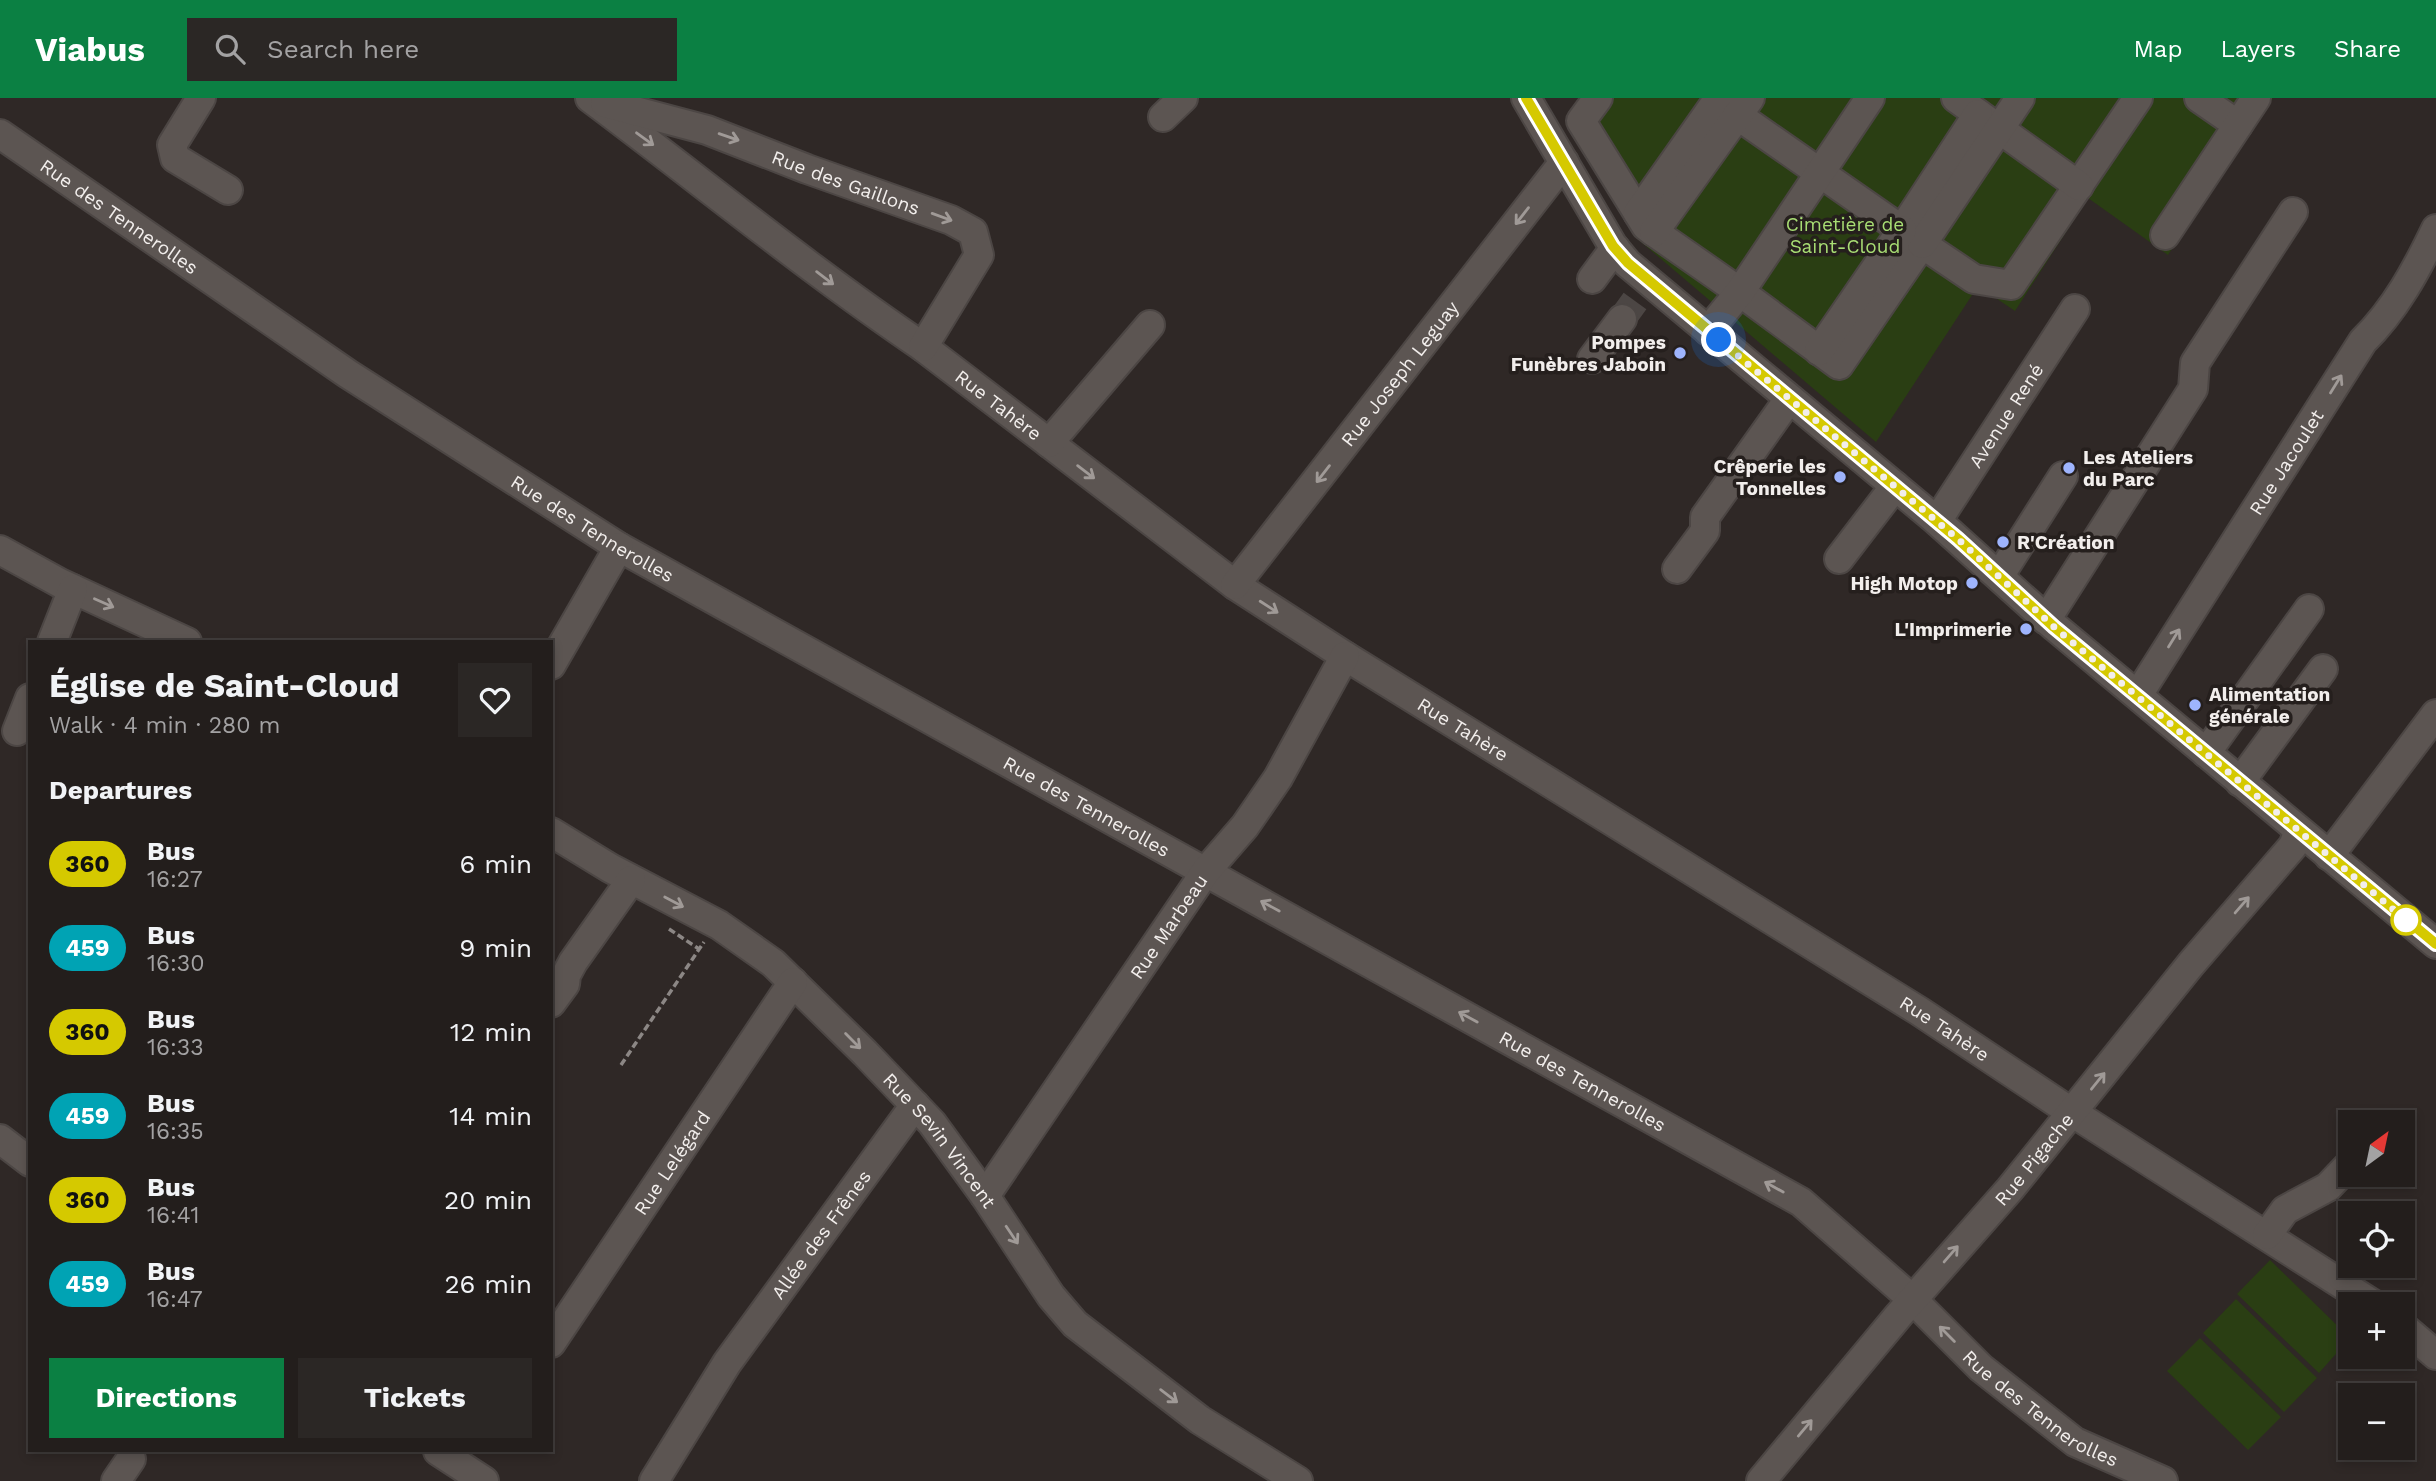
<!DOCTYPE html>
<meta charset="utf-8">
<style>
:root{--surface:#231e1c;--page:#2b2725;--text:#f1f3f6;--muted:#a3a2a3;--line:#403c3b;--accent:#0b8043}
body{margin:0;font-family:"Work Sans",sans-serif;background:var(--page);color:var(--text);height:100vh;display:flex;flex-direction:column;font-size:26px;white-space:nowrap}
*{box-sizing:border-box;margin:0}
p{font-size:23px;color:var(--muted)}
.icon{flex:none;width:38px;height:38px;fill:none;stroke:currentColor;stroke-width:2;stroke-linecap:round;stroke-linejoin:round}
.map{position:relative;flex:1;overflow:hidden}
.sheet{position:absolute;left:28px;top:542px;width:525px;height:812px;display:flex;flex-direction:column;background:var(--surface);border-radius:0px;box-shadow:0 4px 10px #0003,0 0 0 2px var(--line)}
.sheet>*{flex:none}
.badge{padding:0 14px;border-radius:23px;font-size:24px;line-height:46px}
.needle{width:46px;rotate:33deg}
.fabs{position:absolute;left:2338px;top:1012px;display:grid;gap:14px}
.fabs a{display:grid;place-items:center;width:77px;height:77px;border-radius:0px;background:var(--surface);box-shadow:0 4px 10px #0003,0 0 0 2px var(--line);font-size:35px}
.you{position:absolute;width:35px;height:35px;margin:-18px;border:5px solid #fff;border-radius:50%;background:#1a73e8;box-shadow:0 0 0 10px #1a73e833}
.map>.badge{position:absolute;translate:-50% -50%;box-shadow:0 0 0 4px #fff}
h2{padding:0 21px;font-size:26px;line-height:63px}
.round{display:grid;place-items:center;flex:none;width:74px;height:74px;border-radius:0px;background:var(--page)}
.headline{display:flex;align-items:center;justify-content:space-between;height:119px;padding:0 21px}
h1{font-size:33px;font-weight:700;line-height:52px}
.action{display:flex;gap:14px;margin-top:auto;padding:14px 21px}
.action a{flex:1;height:80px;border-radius:0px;background:var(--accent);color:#fff;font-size:28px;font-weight:700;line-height:80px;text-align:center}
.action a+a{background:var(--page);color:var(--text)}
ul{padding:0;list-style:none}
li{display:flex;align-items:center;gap:21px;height:84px;padding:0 21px}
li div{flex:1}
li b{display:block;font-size:26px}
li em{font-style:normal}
li .badge{min-width:77px;font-weight:700;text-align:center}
header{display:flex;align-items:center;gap:42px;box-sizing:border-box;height:98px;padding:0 35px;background:var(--accent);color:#fff}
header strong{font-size:33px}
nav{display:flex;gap:38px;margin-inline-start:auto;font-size:24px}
.search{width:490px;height:63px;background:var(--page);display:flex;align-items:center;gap:18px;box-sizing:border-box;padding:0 24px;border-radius:0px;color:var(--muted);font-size:26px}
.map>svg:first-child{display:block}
.green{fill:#2a3e13}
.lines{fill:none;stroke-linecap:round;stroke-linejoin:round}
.minor-tunnel{stroke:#4c4644;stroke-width:28;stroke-dasharray:28 14;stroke-linecap:butt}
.minor-casing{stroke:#4c4644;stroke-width:32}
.path{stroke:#8c8785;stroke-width:3.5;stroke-dasharray:7 3.5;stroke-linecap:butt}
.minor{stroke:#5c5552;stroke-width:28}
.oneway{stroke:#a09a97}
.line-casing{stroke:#fff;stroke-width:16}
.line{stroke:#d5c900;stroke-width:10}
.walk{stroke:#f2eeec;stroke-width:7;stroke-dasharray:0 12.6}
.poi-dot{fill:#9eb4fd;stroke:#251f1d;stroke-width:2.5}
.stop-dot{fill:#fff;stroke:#d5c900;stroke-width:3.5}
.labels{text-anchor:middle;stroke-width:7;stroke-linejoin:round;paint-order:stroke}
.street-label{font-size:19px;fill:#f2eeec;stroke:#251f1d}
.park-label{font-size:19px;fill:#a8dd74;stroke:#251f1d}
.poi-label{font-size:19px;font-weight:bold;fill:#f2eeec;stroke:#251f1d;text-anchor:end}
</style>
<header>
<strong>Viabus</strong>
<div class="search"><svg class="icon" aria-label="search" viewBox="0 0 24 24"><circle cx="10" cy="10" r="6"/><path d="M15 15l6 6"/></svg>Search here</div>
<nav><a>Map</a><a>Layers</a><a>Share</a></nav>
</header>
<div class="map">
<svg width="2436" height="1383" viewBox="0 0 2436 1383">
<rect width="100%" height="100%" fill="#2f2826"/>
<path class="green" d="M1590,0H2273L2253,30L2250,29L2168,157L2088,100L2015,213L1978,188L1876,344L1634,138L1569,29Z
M2270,1162L2350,1240L2319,1275L2237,1196Z
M2236,1201L2317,1280L2284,1314L2203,1235Z
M2200,1240L2281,1319L2248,1352L2167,1273Z"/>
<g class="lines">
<path class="minor-tunnel" d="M1622,221L1635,203"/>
<g class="minor-casing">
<g id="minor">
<path d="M201,0L172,47L175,60L228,92"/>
<path id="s1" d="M590,0C701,83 808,171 923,249L1235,487L1345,558L1919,913L2059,1006L2373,1206"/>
<path d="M1526,0L1613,148L1627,165L1937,423L2055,529L2436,846"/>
<path d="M1598,0L1581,23L1638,115"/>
<path d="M1719,0L1638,115L1646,128L1654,134L1740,194L1839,267L1922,146L1974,181L2011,187L2138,0"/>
<path d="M1956,0L2079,88"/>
<path d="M2199,0L2238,27"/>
<path id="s2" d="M605,5L707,32L807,71L951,122L973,134L979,157L923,249"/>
<path d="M1737,17L1902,132L1978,16"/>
<path d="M1163,19L1183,0"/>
<path id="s3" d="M0,36L348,276L619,449L1801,1104L1912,1201L1981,1270L2075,1344L2163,1383"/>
<path d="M1654,134L1750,0"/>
<path d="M2165,137L2256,0"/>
<path d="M1922,146L2020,0"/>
<path d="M1592,181L1615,150"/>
<path d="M1708,233L1740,194L1870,0"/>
<path d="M1819,253L1902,132"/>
<path d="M1592,261L1622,221"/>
<path d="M1049,345L1150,227"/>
<path id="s4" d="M1937,423L2075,211"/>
<path d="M0,452L60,485L187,544"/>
<path d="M1839,461L1895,388"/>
<path d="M1677,471L1705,433V419L1789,301"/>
<path d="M2000,477L2063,378"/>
<path id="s5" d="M1235,487L1564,64"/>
<path d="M2046,522L2193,291L2195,265L2293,114"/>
<path d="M52,544L73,491"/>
<path d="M551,567L619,449"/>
<path id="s6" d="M2138,597L2363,243C2395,212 2417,171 2436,131"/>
<path d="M17,633L30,600"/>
<path d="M2206,655L2309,511"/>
<path d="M2240,684L2323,571"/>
<path id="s7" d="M551,734L610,770L719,827L773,865L865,955L932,1025L985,1098L1051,1198L1075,1226L1200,1322L1298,1383"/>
<path d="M2329,758L2436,616"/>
<path d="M551,905L565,886L566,877L573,864L631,782"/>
<path d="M0,1041L30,1064"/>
<path id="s8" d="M985,1098L1206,773L1245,728L1278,680L1345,558"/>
<path d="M2267,1137L2285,1112L2328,1089L2350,1066"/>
<path d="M2403,1229L2436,1257"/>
<path id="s9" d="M551,1245L793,884"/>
<path d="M438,1353L484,1383"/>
<path d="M116,1383L131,1361"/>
<path id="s10" d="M654,1383L727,1265L915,1007"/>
<path id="s11" d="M1761,1383L1899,1217L2010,1091L2191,866L2293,748L2299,733"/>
</g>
</g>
<path class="path" d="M669,831L699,851
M621,967L704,844"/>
<use href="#minor" class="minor"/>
</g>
<defs><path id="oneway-shaft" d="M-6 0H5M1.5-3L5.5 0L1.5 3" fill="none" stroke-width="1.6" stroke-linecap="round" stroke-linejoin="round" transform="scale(1.75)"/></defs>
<g class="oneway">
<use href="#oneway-shaft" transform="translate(729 39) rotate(19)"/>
<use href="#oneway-shaft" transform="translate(645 41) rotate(36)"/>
<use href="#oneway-shaft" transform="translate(1522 118) rotate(128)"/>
<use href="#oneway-shaft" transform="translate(942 119) rotate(20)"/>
<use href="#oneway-shaft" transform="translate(825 180) rotate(37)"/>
<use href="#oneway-shaft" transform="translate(2336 286) rotate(-58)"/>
<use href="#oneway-shaft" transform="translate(1086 374) rotate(37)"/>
<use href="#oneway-shaft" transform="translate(1323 376) rotate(128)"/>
<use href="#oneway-shaft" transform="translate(104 505) rotate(24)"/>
<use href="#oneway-shaft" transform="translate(1269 509) rotate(33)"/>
<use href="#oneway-shaft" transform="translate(2174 540) rotate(-58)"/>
<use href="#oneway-shaft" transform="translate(674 804) rotate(28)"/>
<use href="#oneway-shaft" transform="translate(2242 807) rotate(-49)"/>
<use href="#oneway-shaft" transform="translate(1270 808) rotate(-151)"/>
<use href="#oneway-shaft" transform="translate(1468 919) rotate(-151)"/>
<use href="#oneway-shaft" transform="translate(853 943) rotate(45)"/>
<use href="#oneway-shaft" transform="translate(2098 983) rotate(-51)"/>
<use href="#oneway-shaft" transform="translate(1774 1089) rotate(-151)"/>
<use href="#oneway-shaft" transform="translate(1012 1137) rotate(56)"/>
<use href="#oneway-shaft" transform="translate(1951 1156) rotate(-49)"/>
<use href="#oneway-shaft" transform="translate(1947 1236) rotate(-135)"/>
<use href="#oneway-shaft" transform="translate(1169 1298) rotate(37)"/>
<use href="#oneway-shaft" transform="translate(1805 1330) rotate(-50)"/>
</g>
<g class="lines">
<g class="line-casing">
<path id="line" d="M1526,0L1613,148L1628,165L1958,441L2054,529L2436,846"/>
</g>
<use href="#line" class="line"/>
<path class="walk" d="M1719,242L1958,441L2054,529L2406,822"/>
</g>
<g class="poi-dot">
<circle cx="1680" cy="255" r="7"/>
<circle cx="2069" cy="370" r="7"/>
<circle cx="1840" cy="379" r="7"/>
<circle cx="2003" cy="444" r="7"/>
<circle cx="1972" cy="485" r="7"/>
<circle cx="2026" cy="531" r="7"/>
<circle cx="2195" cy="607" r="7"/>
</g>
<circle class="stop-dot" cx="2406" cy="822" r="14"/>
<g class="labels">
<g class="street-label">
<text dy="7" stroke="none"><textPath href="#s2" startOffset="254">Rue des Gaillons</textPath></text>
<text dy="7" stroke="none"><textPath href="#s3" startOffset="145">Rue des Tennerolles</textPath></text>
<text dy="7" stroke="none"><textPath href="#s5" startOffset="268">Rue Joseph Leguay</textPath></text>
<text dy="7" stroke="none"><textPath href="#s1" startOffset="511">Rue Tahère</textPath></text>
<text dy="7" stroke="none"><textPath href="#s4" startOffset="126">Avenue René</textPath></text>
<text dy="7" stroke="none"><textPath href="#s6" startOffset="276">Rue Jacoulet</textPath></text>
<text dy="7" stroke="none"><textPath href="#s3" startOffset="712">Rue des Tennerolles</textPath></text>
<text dy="7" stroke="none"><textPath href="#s1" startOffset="1078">Rue Tahère</textPath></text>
<text dy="7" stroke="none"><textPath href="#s3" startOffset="1279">Rue des Tennerolles</textPath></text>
<text dy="7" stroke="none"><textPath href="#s8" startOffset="326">Rue Marbeau</textPath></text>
<text dy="7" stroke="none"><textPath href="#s1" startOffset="1645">Rue Tahère</textPath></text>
<text dy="7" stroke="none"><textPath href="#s3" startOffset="1846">Rue des Tennerolles</textPath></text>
<text dy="7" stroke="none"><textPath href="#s7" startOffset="502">Rue Sevin Vincent</textPath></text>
<text dy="7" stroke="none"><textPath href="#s11" startOffset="422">Rue Pigache</textPath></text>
<text dy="7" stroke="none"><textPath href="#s9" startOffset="217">Rue Lelégard</textPath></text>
<text dy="7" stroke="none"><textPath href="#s10" startOffset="298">Allée des Frênes</textPath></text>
<text dy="7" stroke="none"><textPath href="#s3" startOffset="2413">Rue des Tennerolles</textPath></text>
</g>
<g class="park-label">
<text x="1845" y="133">Cimetière de<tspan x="1845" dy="22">Saint-Cloud</tspan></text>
</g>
<g class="poi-label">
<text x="1666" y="251">Pompes<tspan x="1666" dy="22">Funèbres Jaboin</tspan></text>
<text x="2083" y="366" text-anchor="start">Les Ateliers<tspan x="2083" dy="22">du Parc</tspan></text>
<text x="1826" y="375">Crêperie les<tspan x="1826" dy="22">Tonnelles</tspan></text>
<text x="2017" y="451" text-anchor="start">R'Création</text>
<text x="1958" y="492">High Motop</text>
<text x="2012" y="538">L'Imprimerie</text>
<text x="2209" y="603" text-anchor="start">Alimentation<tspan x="2209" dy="22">générale</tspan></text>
</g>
</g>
</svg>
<div class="fabs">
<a><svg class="needle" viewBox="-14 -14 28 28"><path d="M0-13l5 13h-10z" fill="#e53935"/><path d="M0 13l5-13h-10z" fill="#a3a2a3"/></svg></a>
<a><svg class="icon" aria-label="locate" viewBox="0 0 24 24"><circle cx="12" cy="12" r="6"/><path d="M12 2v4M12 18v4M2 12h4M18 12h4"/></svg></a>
<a>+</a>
<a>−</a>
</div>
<div class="you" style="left:1719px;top:242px"></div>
<section class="sheet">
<div class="headline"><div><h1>Église de Saint-Cloud</h1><p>Walk · 4 min · 280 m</p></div><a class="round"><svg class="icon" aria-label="heart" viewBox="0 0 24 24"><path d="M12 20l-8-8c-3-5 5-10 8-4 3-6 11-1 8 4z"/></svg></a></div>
<h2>Departures</h2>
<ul>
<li><span class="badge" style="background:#d5c900;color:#111">360</span><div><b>Bus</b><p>16:27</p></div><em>6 min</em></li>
<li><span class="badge" style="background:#00a3b4;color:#fff">459</span><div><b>Bus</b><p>16:30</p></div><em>9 min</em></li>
<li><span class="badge" style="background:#d5c900;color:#111">360</span><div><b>Bus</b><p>16:33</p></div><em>12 min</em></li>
<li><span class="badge" style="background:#00a3b4;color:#fff">459</span><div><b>Bus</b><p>16:35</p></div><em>14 min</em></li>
<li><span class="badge" style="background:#d5c900;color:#111">360</span><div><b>Bus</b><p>16:41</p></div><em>20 min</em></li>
<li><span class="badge" style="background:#00a3b4;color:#fff">459</span><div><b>Bus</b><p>16:47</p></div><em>26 min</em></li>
</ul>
<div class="action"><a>Directions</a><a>Tickets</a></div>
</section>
</div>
